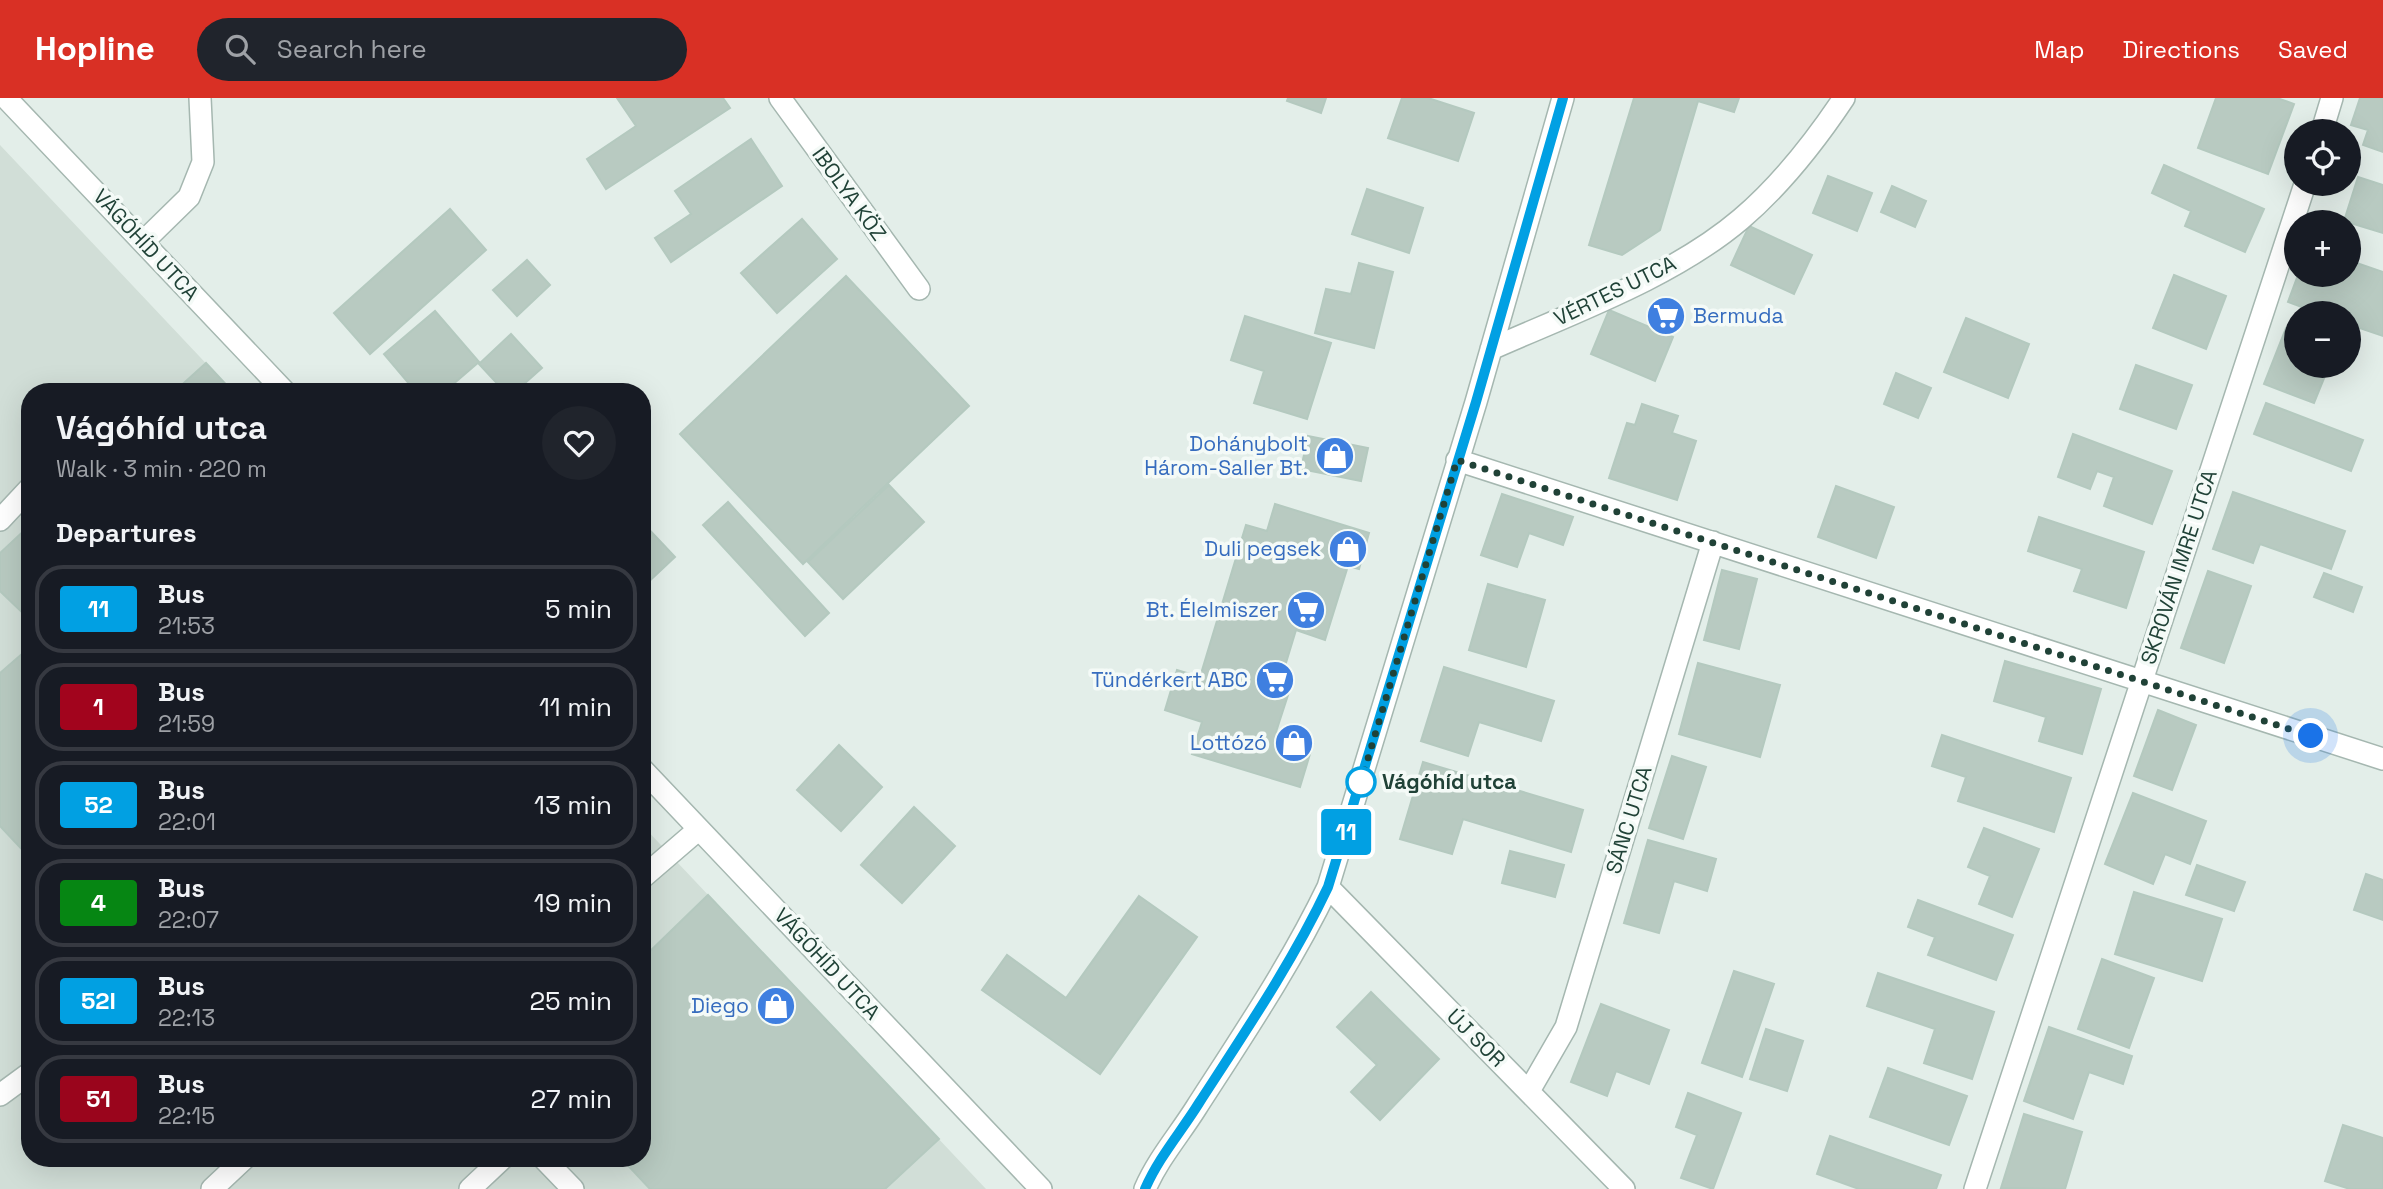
<!DOCTYPE html>
<meta charset="utf-8">
<style>
:root{--surface:#171b24;--page:#20242c;--text:#f1f3f6;--muted:#9ea1a6;--line:#363941;--accent:#d93025}
body{margin:0;font-family:"Space Grotesk",sans-serif;background:var(--page);color:var(--text);height:100vh;display:flex;flex-direction:column;font-size:26px;white-space:nowrap}
*{box-sizing:border-box;margin:0}
p{font-size:23px;color:var(--muted)}
.icon{flex:none;width:38px;height:38px;fill:none;stroke:currentColor;stroke-width:2;stroke-linecap:round;stroke-linejoin:round}
.map{position:relative;flex:1;overflow:hidden}
.details{position:absolute;left:21px;top:285px;width:630px;height:784px;display:flex;flex-direction:column;background:var(--surface);border-radius:28px;box-shadow:0 7px 28px #0002}
.details>*{flex:none}
.badge{padding:0 14px;border-radius:5px;font-size:24px;line-height:46px}
.buttons{position:absolute;left:2284px;top:21px;display:grid;gap:14px}
.buttons a{display:grid;place-items:center;width:77px;height:77px;border-radius:50%;background:var(--surface);box-shadow:0 7px 28px #0002;font-size:35px}
.you{position:absolute;width:35px;height:35px;margin:-18px;border:5px solid #fff;border-radius:50%;background:#1a73e8;box-shadow:0 0 0 10px #1a73e833}
.map>.badge{position:absolute;translate:-50% -50%;box-shadow:0 0 0 4px #fff}
h2{padding:0 35px;font-size:26px;line-height:63px}
.round{display:grid;place-items:center;flex:none;width:74px;height:74px;border-radius:37px;background:var(--page)}
.head{display:flex;align-items:center;justify-content:space-between;height:119px;padding:0 35px}
h1{font-size:33px;font-weight:600;line-height:52px}
ul{padding:0;list-style:none}
li{display:flex;align-items:center;gap:21px;height:88px;margin:0 14px 10px;padding:0 21px;border:4px solid var(--line);border-radius:28px}
li div{flex:1}
li b{display:block;font-size:26px}
li em{font-style:normal}
li .badge{min-width:77px;font-weight:700;text-align:center}
header{display:flex;align-items:center;gap:42px;box-sizing:border-box;height:98px;padding:0 35px;background:var(--accent);color:#fff}
header strong{font-size:33px}
nav{display:flex;gap:38px;margin-inline-start:auto;font-size:24px}
.search{width:490px;height:63px;background:var(--page);display:flex;align-items:center;gap:18px;box-sizing:border-box;padding:0 24px;border-radius:38px;color:var(--muted);font-size:26px}
.map>svg:first-child{display:block}
.built{fill:#d1ded7}
.building{fill:#b8cac1;stroke:#b4c9bf;stroke-width:2}
.lines{fill:none;stroke-linecap:round;stroke-linejoin:round}
.minor-casing{stroke:#a5b7b0;stroke-width:24}
.minor{stroke:#fff;stroke-width:21}
.line-casing{stroke:#fff;stroke-width:16}
.line{stroke:#01a0e3;stroke-width:10}
.walk{stroke:#204237;stroke-width:7;stroke-dasharray:0 12.6}
.stop-dot{fill:#fff;stroke:#01a0e3;stroke-width:3.5}
.labels{text-anchor:middle;stroke-width:7;stroke-linejoin:round;paint-order:stroke}
.street-label{font-size:21px;fill:#204237;stroke:#f4faf7}
.shop-label{font-size:21px;fill:#366cbe;stroke:#f4faf7;text-anchor:end}
.stop-label{font-size:21px;font-weight:bold;fill:#204237;stroke:#f4faf7;text-anchor:start}
</style>
<header>
<strong>Hopline</strong>
<div class="search"><svg class="icon" aria-label="search" viewBox="0 0 24 24"><circle cx="10" cy="10" r="6"/><path d="M15 15l6 6"/></svg>Search here</div>
<nav><a>Map</a><a>Directions</a><a>Saved</a></nav>
</header>
<div class="map">
<svg width="2383" height="1091" viewBox="0 0 2383 1091">
<rect width="100%" height="100%" fill="#e3eee9"/>
<path class="built" d="M0,47L233,294H30V1060H642V727L986,1091H0Z"/>
<path class="building" d="M617,0H723L730,10L606,91L587,61L636,28Z
M1288,0H1326L1321,15L1287,3Z
M1402,0H1428L1474,15L1458,63L1388,40Z
M1634,0H1739L1734,14L1698,3L1660,132L1622,157L1589,147Z
M2216,0H2277L2294,6L2268,76L2198,50Z
M2360,0H2383V54L2363,47L2368,32L2351,27Z
M751,41L782,88L671,164L655,140L691,116L675,93Z
M2164,67L2264,111L2245,154L2185,128L2191,113L2152,95Z
M1828,78L1872,95L1857,133L1813,115Z
M2358,79L2383,87V135L2344,123Z
M1892,88L1926,103L1915,129L1881,114Z
M1367,91L1423,110L1409,155L1352,136Z
M450,111L486,152L370,256L334,215Z
M802,121L837,161L777,215L741,175Z
M1749,128L1812,157L1794,196L1731,167Z
M527,162L550,187L517,218L493,192Z
M2348,162L2383,174V238L2348,226V215H2318L2288,204L2298,177H2348Z
M1359,165L1393,174L1374,250L1315,235L1326,191L1351,196Z
M2174,177L2226,198L2206,251L2153,230Z
M846,178L969,308L803,466L680,336Z
M1609,212L1673,239L1655,283L1591,256Z
M435,213L479,264L444,294H416L384,256Z
M1245,218L1331,245L1307,321L1254,305L1264,273L1231,262Z
M1966,220L2029,246L2008,300L1944,274Z
M2286,230L2296,234V268H2329L2314,305L2264,286Z
M511,236L542,270L515,294H505L479,266Z
M206,265L233,294H174Z
M2136,267L2192,287L2176,331L2120,311Z
M1896,275L1931,290L1918,320L1884,306Z
M2266,305L2363,342L2351,373L2254,336Z
M1642,306L1678,318L1672,335L1696,343L1677,402L1609,380L1627,325L1635,327Z
M2073,336L2172,373L2152,426L2104,408L2114,379L2097,373L2090,391L2058,379Z
M1308,338L1368,350L1361,383L1301,371Z
M889,387L924,424L843,501L808,464Z
M1836,388L1894,409L1876,460L1818,439Z
M2233,394L2345,433L2331,471L2260,446L2253,465L2213,451Z
M1502,396L1573,419L1563,447L1529,435L1517,469L1481,457Z
M728,404L829,515L805,538L703,427Z
M1275,406L1369,435L1359,471L1348,468L1325,542L1296,532L1278,591L1289,594L1276,634L1313,646L1300,689L1192,656L1202,624L1165,612L1177,572L1200,579L1246,427L1267,433Z
M2039,419L2144,454L2126,510L2074,493L2082,471L2028,453Z
M642,424L675,459L642,490Z
M30,427V522L0,493V455Z
M1722,472L1757,481L1739,551L1704,542Z
M2208,473L2251,488L2224,565L2181,550Z
M2324,475L2362,489L2353,514L2314,499Z
M1488,486L1545,502L1526,569L1469,552Z
M30,549V760L0,728V575Z
M2005,563L2101,591L2082,656L2039,643L2046,619L1994,603Z
M1698,565L1780,587L1760,659L1679,636Z
M1444,569L1554,603L1541,643L1479,624L1468,658L1421,643Z
M2158,612L2196,627L2172,692L2134,678Z
M1942,637L2071,680L2054,734L1958,703L1966,679L1932,668Z
M839,647L882,689L841,733L797,692Z
M1672,658L1706,669L1683,741L1649,730Z
M1423,664L1583,712L1571,754L1463,721L1452,756L1400,741Z
M2133,695L2206,723L2190,766L2165,756L2153,786L2105,766Z
M914,709L955,748L902,805L861,767Z
M1984,730L2039,751L2012,819L1979,806L1990,778L1968,769Z
M1648,742L1716,761L1707,793L1674,783L1659,835L1624,825Z
M1510,753L1564,767L1555,799L1502,785Z
M2197,767L2245,784L2234,813L2186,797Z
M2366,776L2383,782V822L2354,812Z
M2134,794L2222,821L2202,883L2115,856Z
M708,797L939,1041L885,1091H650L621,1060H642V861Z
M1139,798L1197,839L1100,976L982,892L1007,857L1066,900Z
M1918,802L2013,837L1996,882L1928,857L1935,839L1908,829Z
M2102,861L2154,880L2129,950L2078,931Z
M1734,873L1774,886L1742,979L1702,965Z
M1878,875L1994,914L1972,981L1924,965L1935,931L1867,908Z
M1371,894L1439,961L1380,1022L1351,994L1377,967L1337,929Z
M1601,906L1669,932L1649,986L1616,973L1607,998L1571,984Z
M2049,929L2132,958L2123,986L2089,974L2073,1021L2024,1003Z
M1766,931L1803,943L1787,993L1750,981Z
M1888,970L1967,998L1949,1047L1870,1019Z
M1688,995L1741,1015L1713,1091L1681,1080L1697,1037L1676,1029Z
M2024,1016L2082,1034L2065,1091L2001,1090Z
M2343,1027L2383,1040V1091H2350L2325,1083Z
M1830,1038L1941,1077L1936,1091H1859L1817,1076Z"/>
<g class="lines">
<g class="minor-casing">
<path id="minor" d="M6,0L285,294
M780,0L919,191
M2322,33L2332,0
M143,144L189,99L203,64L200,0
M1491,251C1572,215 1673,179 1741,121C1782,86 1814,45 1844,0
M1457,362L2383,661
M0,422L30,390
M642,671L1041,1091
M642,780L699,731
M1328,789L1624,1091
M1529,993L1566,929L1713,444
M0,997L30,975
M543,1060L573,1091
M212,1091L245,1060
M470,1091L503,1060
M1145,1091C1158,1061 1179,1037 1196,1010C1243,937 1291,866 1328,789L1476,304L1563,0
M1975,1091L2305,86"/>
</g>
<use href="#minor" class="minor"/>
</g>
<g class="lines">
<g class="line-casing">
<path id="line" d="M1145,1091C1159,1059 1181,1034 1199,1005C1245,934 1292,865 1328,789L1476,304L1563,0"/>
</g>
<use href="#line" class="line"/>
<path class="walk" d="M1361,684L1457,362L2311,638"/>
</g>
<defs>
<g id="supermarket-disc" transform="scale(2.0125)"><circle r="9.5" fill="#3f7fe0" stroke="#f4faf7"/><path d="M-6-5.5h2.5l.6 2H6L4.5 2H-2.5L-4.4-4H-6ZM-1.5 3.2a1.3 1.3 0 1 0 .1 0ZM3 3.2a1.3 1.3 0 1 0 .1 0Z" fill="#fff"/></g>
<g id="shop-disc" transform="scale(2.0125)"><circle r="9.5" fill="#3f7fe0" stroke="#f4faf7"/><path d="M-5-2.5h2.3a2.7 3.5 0 0 1 5.4 0H5L5.5 6h-11ZM-1.5-2.5h3a1.5 2.3 0 0 0-3 0Z" fill="#fff"/></g>
</defs>
<g fill-rule="evenodd">
<use href="#supermarket-disc" x="1666" y="218"/>
<use href="#shop-disc" x="1335" y="358"/>
<use href="#shop-disc" x="1348" y="451"/>
<use href="#supermarket-disc" x="1306" y="512"/>
<use href="#supermarket-disc" x="1275" y="582"/>
<use href="#shop-disc" x="1294" y="645"/>
<use href="#shop-disc" x="776" y="908"/>
</g>
<circle class="stop-dot" cx="1361" cy="684" r="14"/>
<g class="labels">
<g class="street-label">
<text transform="translate(849 96) rotate(54)" y="7">IBOLYA KÖZ</text>
<text transform="translate(146 147) rotate(47)" y="7">VÁGÓHÍD UTCA</text>
<text transform="translate(1615 193) rotate(-26)" y="7">VÉRTES UTCA</text>
<text transform="translate(2179 469) rotate(-72)" y="7">SKROVÁN IMRE UTCA</text>
<text transform="translate(1629 722) rotate(-73)" y="7">SÁNC UTCA</text>
<text transform="translate(827 866) rotate(47)" y="7">VÁGÓHÍD UTCA</text>
<text transform="translate(1476 940) rotate(45)" y="7">ÚJ SOR</text>
</g>
<g class="shop-label">
<text x="1693" y="225" text-anchor="start">Bermuda</text>
<text x="1308" y="353">Dohánybolt<tspan x="1308" dy="24">Három-Saller Bt.</tspan></text>
<text x="1321" y="458">Duli pegsek</text>
<text x="1279" y="519">Bt. Élelmiszer</text>
<text x="1248" y="589">Tündérkert ABC</text>
<text x="1267" y="652">Lottózó</text>
<text x="749" y="915">Diego</text>
</g>
<g class="stop-label">
<text x="1382" y="691">Vágóhíd utca</text>
</g>
</g>
</svg>
<div class="buttons">
<a><svg class="icon" aria-label="locate" viewBox="0 0 24 24"><circle cx="12" cy="12" r="6"/><path d="M12 2v4M12 18v4M2 12h4M18 12h4"/></svg></a>
<a>+</a>
<a>−</a>
</div>
<div class="you" style="left:2311px;top:638px"></div>
<b class="badge" style="left:1346px;top:734px;background:#01a0e3;color:#fff">11</b>
<section class="details">
<div class="head"><div><h1>Vágóhíd utca</h1><p>Walk · 3 min · 220 m</p></div><a class="round"><svg class="icon" aria-label="heart" viewBox="0 0 24 24"><path d="M12 20l-8-8c-3-5 5-10 8-4 3-6 11-1 8 4z"/></svg></a></div>
<h2>Departures</h2>
<ul>
<li><span class="badge" style="background:#01a0e3;color:#fff">11</span><div><b>Bus</b><p>21:53</p></div><em>5 min</em></li>
<li><span class="badge" style="background:#a2041d;color:#fff">1</span><div><b>Bus</b><p>21:59</p></div><em>11 min</em></li>
<li><span class="badge" style="background:#01a0e2;color:#fff">52</span><div><b>Bus</b><p>22:01</p></div><em>13 min</em></li>
<li><span class="badge" style="background:#068613;color:#fff">4</span><div><b>Bus</b><p>22:07</p></div><em>19 min</em></li>
<li><span class="badge" style="background:#01a0e2;color:#fff">52I</span><div><b>Bus</b><p>22:13</p></div><em>25 min</em></li>
<li><span class="badge" style="background:#9a051c;color:#fff">51</span><div><b>Bus</b><p>22:15</p></div><em>27 min</em></li>
</ul>
</section>
</div>
